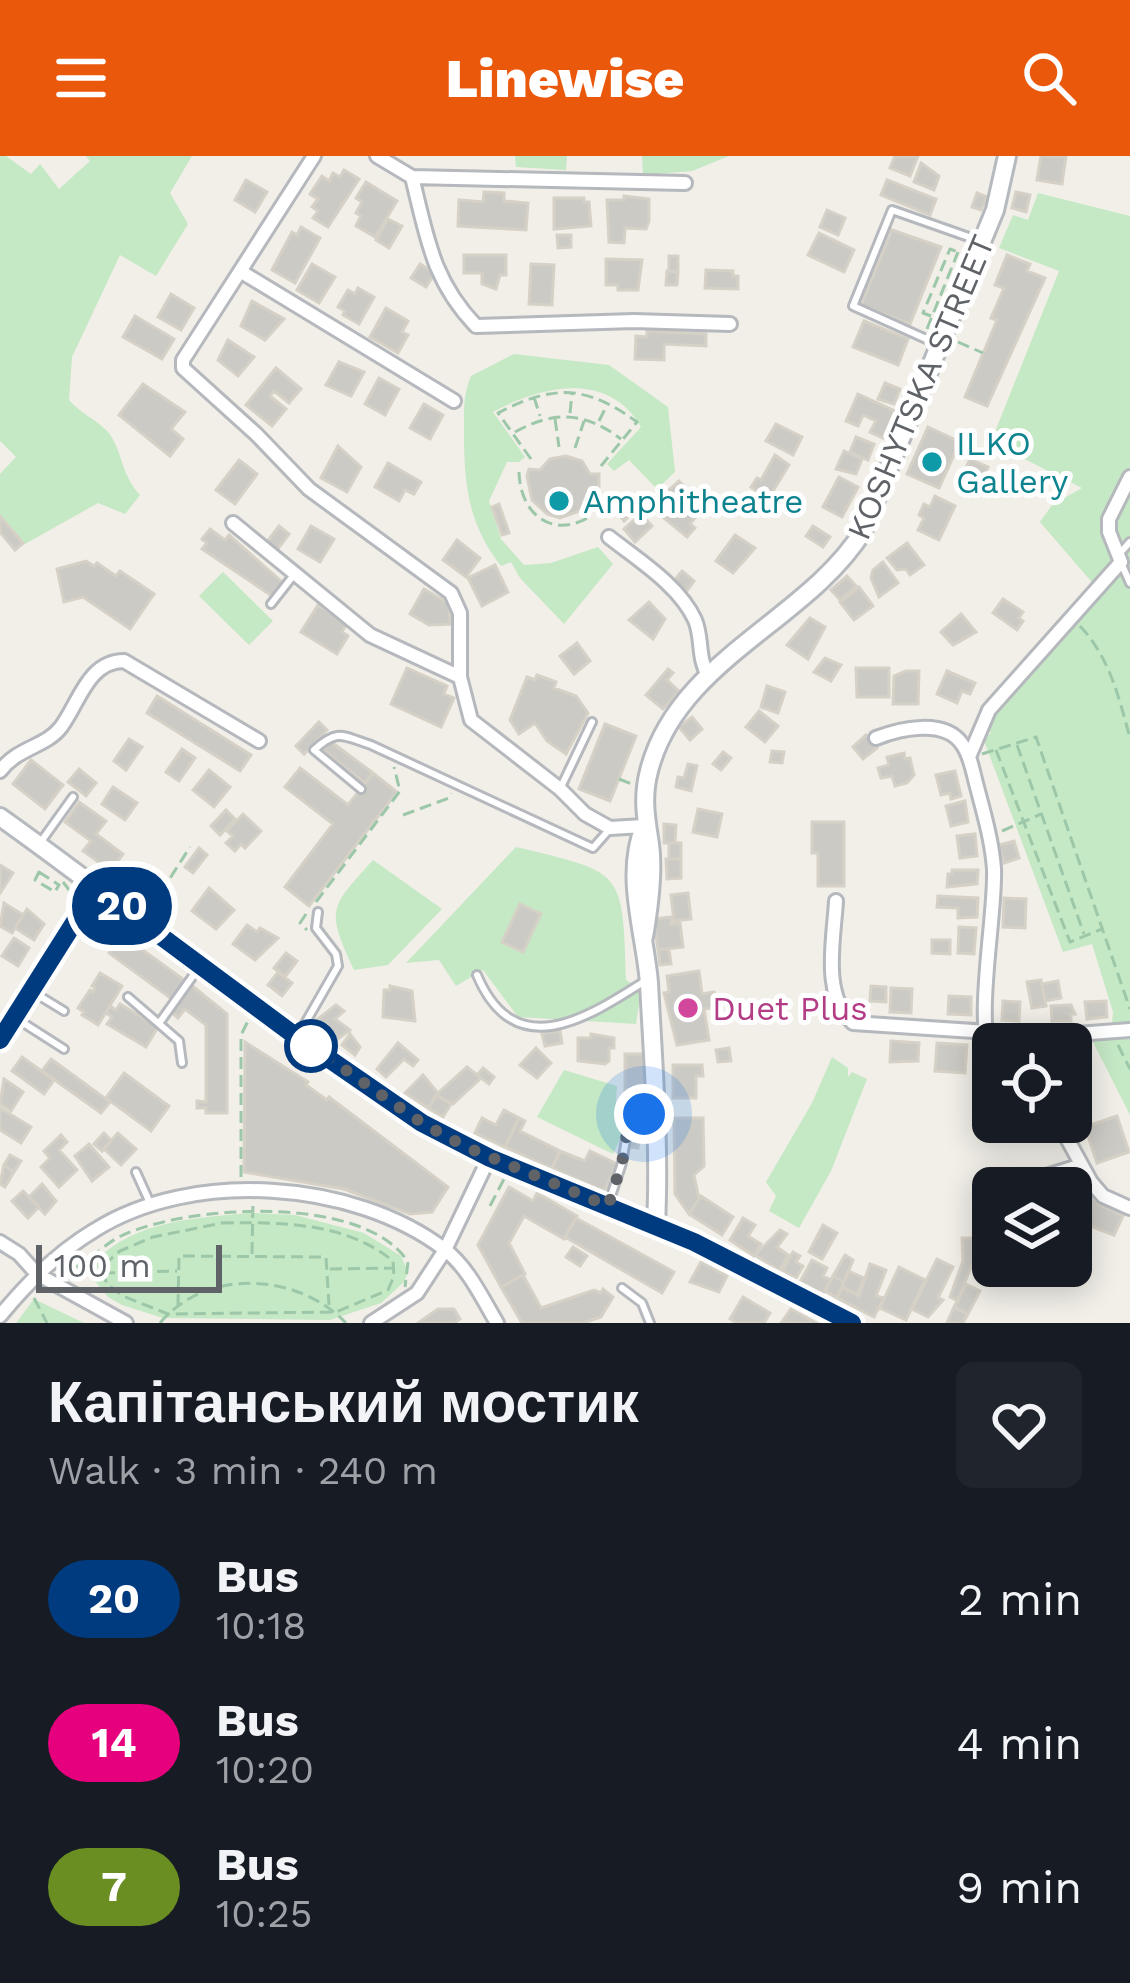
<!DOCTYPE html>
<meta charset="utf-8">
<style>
:root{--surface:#171b24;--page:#20242c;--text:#f1f3f6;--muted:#9ea1a6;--accent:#ea580c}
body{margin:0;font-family:"Work Sans",sans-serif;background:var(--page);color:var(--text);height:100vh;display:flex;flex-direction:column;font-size:45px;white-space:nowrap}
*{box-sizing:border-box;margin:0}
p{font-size:39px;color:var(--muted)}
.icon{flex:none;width:66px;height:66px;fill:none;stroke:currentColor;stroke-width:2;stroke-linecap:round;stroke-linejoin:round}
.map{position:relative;height:1167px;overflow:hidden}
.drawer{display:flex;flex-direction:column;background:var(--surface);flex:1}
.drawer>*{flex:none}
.badge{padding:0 24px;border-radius:39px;font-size:42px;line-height:78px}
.buttons{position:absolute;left:972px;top:867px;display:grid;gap:24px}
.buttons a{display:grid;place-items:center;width:120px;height:120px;border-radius:18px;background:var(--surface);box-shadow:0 6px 30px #0003;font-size:60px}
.scale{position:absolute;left:36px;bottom:30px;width:186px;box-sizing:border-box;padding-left:12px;border:6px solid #5f6368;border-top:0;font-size:33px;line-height:42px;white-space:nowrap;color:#5f6368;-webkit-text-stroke:9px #fff;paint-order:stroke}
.you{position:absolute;width:60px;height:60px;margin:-30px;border:9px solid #fff;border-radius:50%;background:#1a73e8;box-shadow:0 0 0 18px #1a73e833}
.map>.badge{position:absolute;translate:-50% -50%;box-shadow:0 0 0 6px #fff}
.round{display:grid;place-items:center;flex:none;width:126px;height:126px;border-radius:18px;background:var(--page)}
.overview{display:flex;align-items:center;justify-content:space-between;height:204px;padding:0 48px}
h1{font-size:57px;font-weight:800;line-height:90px}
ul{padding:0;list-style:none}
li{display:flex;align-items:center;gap:36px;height:144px;padding:0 48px}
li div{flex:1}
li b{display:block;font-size:45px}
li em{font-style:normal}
li .badge{min-width:132px;font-weight:700;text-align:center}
header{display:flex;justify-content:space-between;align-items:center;height:156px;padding:0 48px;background:var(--accent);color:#fff;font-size:54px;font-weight:800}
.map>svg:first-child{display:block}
.green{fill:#c5e8c5}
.building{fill:#cccac5;stroke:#d6d1c6;stroke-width:3}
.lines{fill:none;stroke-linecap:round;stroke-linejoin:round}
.lane-casing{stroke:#b5b8bc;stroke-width:12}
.street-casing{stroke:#b5b8bc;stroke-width:18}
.secondary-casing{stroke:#b6babf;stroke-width:22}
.path{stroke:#9cc7a9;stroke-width:3;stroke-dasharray:12 6;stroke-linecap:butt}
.lane{stroke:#fff;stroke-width:6}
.street{stroke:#fff;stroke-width:12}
.secondary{stroke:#fff;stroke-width:16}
.line-casing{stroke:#fff;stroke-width:27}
.line{stroke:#003b80;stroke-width:18}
.walk{stroke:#5f6368;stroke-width:12;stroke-dasharray:0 21.6}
.culture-dot{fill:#0f9aa8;stroke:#fff;stroke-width:4.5}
.hotel-dot{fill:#d1479c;stroke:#fff;stroke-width:4.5}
.stop-dot{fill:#fff;stroke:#003b80;stroke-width:6}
.labels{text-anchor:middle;stroke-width:10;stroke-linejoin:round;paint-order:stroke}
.street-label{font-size:33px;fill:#5f6368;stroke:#fff}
.culture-label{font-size:33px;fill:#0d838f;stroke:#fff;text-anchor:start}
.hotel-label{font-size:33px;fill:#b23c85;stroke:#fff;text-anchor:start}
</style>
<header><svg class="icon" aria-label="menu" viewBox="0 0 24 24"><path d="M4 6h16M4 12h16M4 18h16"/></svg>Linewise<svg class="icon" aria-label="search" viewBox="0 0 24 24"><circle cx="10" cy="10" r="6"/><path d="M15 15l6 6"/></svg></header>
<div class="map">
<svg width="1130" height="1167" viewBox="0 0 1130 1167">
<rect width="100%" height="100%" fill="#f1efe8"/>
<path class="green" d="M0,0H6L31,18L40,8L59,33L90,5L86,0H192L170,37L188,68L156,120L120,99L72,201L69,244C80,257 97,264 108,276C123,295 120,317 140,339L125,358L98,347L25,388L0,358V318L16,301L0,285Z
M515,0H567L566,14L516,11Z
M642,0H729L692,15L643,19Z
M1038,37L1130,60V959L1092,884L1111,880L1113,856L1092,788L1063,796L983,582L991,577L986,567L995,552L1102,438L1040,366L1052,349L1082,332L991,286L1059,115L999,92L1013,59L1028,64Z
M514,198L609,209L668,251L675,316L657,333L629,304L614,315L607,308L641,271C608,214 541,230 493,256L525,301L519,306H507L489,345L501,383L524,409L551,407L598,391L613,408L564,468L520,422L511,406L501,410C468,368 464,328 464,276C464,254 463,240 471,220Z
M223,416L273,465L249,489L199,440Z
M516,691C623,717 623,712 626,824L641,834L636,868L518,861L483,814L456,830L439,804L406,807Z
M373,704L442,753L388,809L354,814C326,753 329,753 373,704Z
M832,901L848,912V921L852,916L867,923L831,1015L799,1072L769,1055L776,1040L766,1026L812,947Z
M564,914L617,930L615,963L628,966L613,998L537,961Z
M252,1057L295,1059L364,1077L401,1100L408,1116L404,1126L381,1147L330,1164L163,1162L122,1149L108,1141L94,1124L96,1105C134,1064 201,1061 252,1057Z
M34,1143L84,1167H16Z"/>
<path class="building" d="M895,0H918L910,20L890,12Z
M1041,0H1066L1062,28L1037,24Z
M921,7L939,20L934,34L914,26Z
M344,14L359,23L328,71L313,62L318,55L312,51L318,43L310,38L322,20L329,25L333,17L340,21Z
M246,24L267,36L255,56L235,44Z
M887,24L936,43L930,59L881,39Z
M366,26L397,45L375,81L356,70L361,60L356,57L362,46L356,42Z
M484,36L504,37V45L528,47L526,74L458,70L459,44L483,46Z
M1016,36L1030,39L1026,56L1012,52Z
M977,37L987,41L981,54L972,51Z
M624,40L649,43V65L646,73L625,72L624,87L609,86L607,44H624Z
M554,42H584V46H589L591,70L554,73Z
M827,54L845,62L838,79L820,71Z
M388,63L402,70L389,92L376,84Z
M301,71L320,82L295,127L272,114L292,76L297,79Z
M892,74L941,91L910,168L861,149Z
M819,77L854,94L844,116L808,99Z
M557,79H571V91L558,92Z
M464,99H506V119H500L496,133L482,128V117H464Z
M1007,99L1030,108L1027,115L1045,122L987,250L965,241L997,164L991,162L1004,132L995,129Z
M669,100H678V116L669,115Z
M606,103L642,104L638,134H618V129H606Z
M312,108L335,121L319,147L297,134Z
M420,108L435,117L426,131L411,122Z
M531,108L554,109L552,149L529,148Z
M706,114L733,115V120H738V133L705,132Z
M667,115L678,116L677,129H666Z
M358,132L374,141L359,168L343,159L345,155L338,151L348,134L355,138Z
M171,138L194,152L181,174L158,161Z
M252,145L284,163L265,184L241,170Z
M386,152L408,165L402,176L408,179L398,197L370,181Z
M135,160L174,183L162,203L123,181Z
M864,165L908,183L898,209L853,191Z
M647,175L706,178V190L664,188V204L635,203L636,180L647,181Z
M228,184L254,201L238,220L218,204Z
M339,206L364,216L351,240L326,229Z
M276,212L301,233L289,247L274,235L270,240L286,253L272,270L246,249Z
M379,222L399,233L385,259L365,248Z
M885,227L900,233L894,248L878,243Z
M143,228L185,256L171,273L183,283L170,300L119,259Z
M858,238L895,255L883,282L870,276L876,265L863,259L858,270L846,265Z
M424,248L443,259L430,283L410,272Z
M776,268L802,281L793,299L766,285Z
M928,271L960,286L939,332L907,318Z
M856,281L874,288L868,304L850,296Z
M338,290L361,311L347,336L321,322Z
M844,295L862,303L856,318L836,313Z
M775,299L789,309L768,343L751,331L757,322L761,324Z
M566,300L582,305L590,318H599V331L588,352L560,362L547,358L532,344L527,320L529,313L540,314L550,303Z
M970,303L988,311L978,335L959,326Z
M239,304L257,318L235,348L216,334Z
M388,307L421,326L414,338L405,334L399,345L375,331Z
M839,321L858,331L842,361L823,351Z
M679,325L686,332L676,342L669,334Z
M935,340L955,350L939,384L918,374L924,362L919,359L924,348L930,351Z
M631,346L637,353L624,365L618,357Z
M677,346L695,362L690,368L695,372L687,381L664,362Z
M499,348L509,377L502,379L492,351Z
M641,358L652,370L635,386L624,373Z
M0,360L23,387L15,394L0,376Z
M279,370L289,378L277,394L267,386Z
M311,370L334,383L320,406L298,393Z
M813,370L830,381L823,391L806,380Z
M210,373L225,384L229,379L282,426L272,440L202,393L207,387L202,383Z
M735,379L755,392L733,417L716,405Z
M457,384L480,402L466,421L443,404Z
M907,387L924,409L910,419L906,413L897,414L887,402Z
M86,405L94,410L97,407L116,420L120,415L154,438L130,473L83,441L64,446L57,413Z
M883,406L898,427L879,441L871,422L873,414Z
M495,409L508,436L482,450L468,422Z
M682,415L694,425L686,436L673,426Z
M847,420L856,430L840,444L831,434Z
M859,431L873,450L854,464L840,446Z
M424,433L448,447L451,468L429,469L410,458Z
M1003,443L1023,456L1019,462L1023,465L1017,474L993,457Z
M649,446L665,463L653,483L629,464Z
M318,449L347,467L342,476L348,480L337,498L301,476Z
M961,458L976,476L953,489L941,476Z
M810,462L825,471L808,503L787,489Z
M577,487L590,505L574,518L560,500Z
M825,502L841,509L831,525L814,516Z
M407,512L447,530L444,538L454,542L441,571L391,548Z
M856,512H889V541H857Z
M668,513L673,517L667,524L679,535L663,553L646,539Z
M906,515H919L918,548H893L894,520Z
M947,515L975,527L970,538L962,535L957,547L937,538Z
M537,519L556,526L554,532L576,540L588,557L566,598L547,585L535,567L519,578L510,564L527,521L535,524Z
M767,530L785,536L778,557L761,551Z
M157,540L251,599L240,615L147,557Z
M759,555L778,570L765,586L746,571Z
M692,561L702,573L690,584L679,571Z
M319,566L327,574L304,598L296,590Z
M605,568L636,580L610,645L579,633Z
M866,579L877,592L863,603L853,591Z
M129,583L142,591L126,614L114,605Z
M330,585L373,617L365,627L323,594Z
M182,593L195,602L179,625L166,616Z
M772,595L784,596L782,607L770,606Z
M723,596L731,602L721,614L713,608Z
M904,597L905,603L910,602L914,619L907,627L895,630L892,620L881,622L878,612L889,609L887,601Z
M31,604L63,629L45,653L13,628Z
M688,608L697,610L691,635L676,631L678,621L684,622Z
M300,612L348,649L373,617L397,636L309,750L285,731L333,668L285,631Z
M79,613L96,627L86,640L68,626Z
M209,614L230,631L214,651L193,634Z
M955,615L961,640L951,643L950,637L941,639L936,619Z
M113,631L137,647L125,664L102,648Z
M965,645L968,666L951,670L946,650Z
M79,646L106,665L96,678L123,698L111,715L83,695L91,685L65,666Z
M698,653L722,658L717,681L693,676Z
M226,654L235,663L220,679L211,670Z
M243,658L261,675L245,692L241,688L235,695L226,687L233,680L227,675Z
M812,666H844V730H818V697H812Z
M664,668L676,669L675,687H664Z
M975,678L977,700L960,702L957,680Z
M1014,685L1019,702L1004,707L999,689Z
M669,687H681V703H669Z
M199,692L207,699L193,717L185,711Z
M666,703H681V722L667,723Z
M0,709L13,717L0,737Z
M139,712L158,724L149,738L131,726Z
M952,714H978L977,728L947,731L948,718H952Z
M209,732L234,754L216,773L192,755Z
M688,737L691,763L674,765L671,739Z
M938,740L978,742L977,761L958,762V752L937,751Z
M1004,742L1026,743L1025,772L1003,771Z
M4,747L23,759L12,777L0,770Z
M520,748L541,758L523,796L502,786Z
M27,753L44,768L34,784L15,772Z
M671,761V768L680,767L683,791L658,794L654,763Z
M247,769L257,776L260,772L278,782L255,804L233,788Z
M959,771L976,772L974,798L958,797Z
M122,779L187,826L173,844L109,797Z
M14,782L29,792L18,810L2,800Z
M932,784H950V798L932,797Z
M669,793L671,808L660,809L658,794Z
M286,797L297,805L285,821L274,812Z
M699,815L702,838L714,836L717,851L704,853L709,884L677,889L664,837L669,836L667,820Z
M278,816L292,827L282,840L268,829Z
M100,817L122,830L98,869L82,859L84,856L78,852L90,834L93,836L95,832L92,830Z
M1041,824L1046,850L1032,852L1027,826Z
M1058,825L1061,842L1045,845L1042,828Z
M190,828L227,858V957H206V952H197V945L206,946V869L185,853L178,862L172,857Z
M390,830L412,835L415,865L383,861L384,834H390Z
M871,830L886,831V846L870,845Z
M891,832L912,833L911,857L890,856Z
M949,840L971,841V859L948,858Z
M1003,845L1020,846L1019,865L1002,864Z
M1106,845L1107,861L1087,863L1085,846Z
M120,848L158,871L146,891L107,868L112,861L106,857L110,850L116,854Z
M336,849L344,855L335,863L350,874L334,886L310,869Z
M1071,849L1075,858H1071V865H1052L1051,850Z
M560,875L562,887L545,890L542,878Z
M350,878L360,891L355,899L342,889Z
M591,878L614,882V892H609V905L605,908L578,905V882H591Z
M891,885L919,887L918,905L890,906Z
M245,886L308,926L306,929L327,944L329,941L448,1031L432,1056L410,1058L344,1033L244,1016Z
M398,887L418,904L413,910L404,903L386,921L377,913Z
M937,887L967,889L965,917L935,915Z
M536,892L551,907L537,922L520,909Z
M729,892L731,905L718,906L716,894Z
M625,898H645V954H625Z
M22,901L54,924L44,938L12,915Z
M51,903L110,946L101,957L42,915Z
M673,909H702L703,920H696V942H673Z
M467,911L481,922L453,948L436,939Z
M483,912L494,921L489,928L477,919Z
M124,917L169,950L151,975L106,942Z
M423,919L438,937L428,952L405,937Z
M4,923L23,936L11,955L0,948Z
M436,939L451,948L443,961L428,952Z
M0,952L31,971L21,987L0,974Z
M504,954L519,962L505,991L475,977L482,962L496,969Z
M1117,960L1129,996L1097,1007L1085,971Z
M632,961L642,963L638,992L628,991Z
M519,962L525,965L520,975L560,995L552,1012L505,991Z
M674,962H703L704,1010L694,1019L699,1043L689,1058L675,1038Z
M104,977L111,984L102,995L94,988Z
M118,977L136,993L121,1009L104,993Z
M61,979L67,986L59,994L77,1014L59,1031L41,1011L50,1002L44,995Z
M89,988L109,1011L92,1025L75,1000Z
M560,995L585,1005L590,995L617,1008L604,1035L552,1012Z
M10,999L21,1005L14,1016L4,1009Z
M4,1009L14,1016L5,1031L0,1028Z
M1088,1027L1098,1048L1123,1060L1114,1079L1082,1067L1071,1034Z
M42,1028L56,1045L45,1058L29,1041Z
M509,1031L533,1045L537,1037L577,1060L564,1083L524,1060L509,1087L525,1118L501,1131L478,1089Z
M23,1035L39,1051L28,1062L12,1045Z
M701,1040L733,1061L722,1079L689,1058Z
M576,1062L674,1116L662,1137L565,1081Z
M743,1062L755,1069L748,1080L761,1088L754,1100L730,1084Z
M823,1069L837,1077L822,1103L809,1096Z
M780,1074L787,1078L777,1091L788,1099L779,1115L755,1099Z
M962,1082H973V1105L958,1145L950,1141L963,1105Z
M573,1091L587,1100L580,1110L566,1101Z
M793,1096L800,1100L796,1106L803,1110L796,1122L782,1115Z
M845,1099L853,1104L844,1126L833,1120Z
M937,1103L953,1111L938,1142L943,1144L928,1161L912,1153Z
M812,1104L827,1112L823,1120L831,1124L823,1138L800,1126Z
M701,1106L727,1120L719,1136L690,1126Z
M870,1108L886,1114L876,1140L884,1142L874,1161L837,1142L842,1131L859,1140Z
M899,1111L925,1124L906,1164L880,1152Z
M848,1115L864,1122L857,1138L842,1131Z
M523,1119L541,1152L594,1134L601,1137L603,1133L613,1141L601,1161L583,1167H522L501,1131Z
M833,1120L844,1126L837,1142L825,1135Z
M966,1128L980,1135L968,1158L954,1151Z
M743,1141L770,1157L764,1167H737L730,1163Z
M954,1151L968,1158L963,1167H947Z
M438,1153H454L460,1163L454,1167H418Z
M791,1153L811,1164L816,1167H781Z"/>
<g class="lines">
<g class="lane-casing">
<path id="lane" d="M935,187L853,150L892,54L980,85
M1120,397L1130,386
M1122,409L1130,427
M271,448L293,420
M361,633L314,594C338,572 343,580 371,589L593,692L608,675
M560,633L592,566
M40,687L73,641
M477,819C515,909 587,862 645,825
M33,836L64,855
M128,841L179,885L182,907
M17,863L64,893
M160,866L200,810
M299,878L338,810L336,798L316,772L318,756
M136,1016L150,1047
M1023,1032L1036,1020L1078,1007
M609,1046L622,1007L630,959L653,957
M622,1132L642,1147L650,1167"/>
</g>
<g class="street-casing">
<path id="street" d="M314,0L183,204V212L256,278L309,333L451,437L460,457V521L471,564L560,633L585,658L610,672L644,670
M377,0L412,21L685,27
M412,21C427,81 432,124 476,170L634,165L730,168
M240,115L454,245
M233,367L370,479L460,521
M609,381C638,404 679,429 695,464C703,483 697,502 709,521
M876,582C899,573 944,562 962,588C971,600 973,617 977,631C984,658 992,685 994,713C996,760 973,870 993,906
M969,601L989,554L1121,406L1109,376V363L1130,321
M0,615C18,591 46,591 61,571C79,547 88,505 124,505L259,585
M836,745C834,783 821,839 853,867L1050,880L1130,874
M1058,966L1091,1026L1103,1040L1130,1052
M0,1086L19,1098L37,1118L126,1167
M0,1160C27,1127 58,1096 95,1074C192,1013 353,1024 444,1093C468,1111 482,1142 497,1167
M371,1167L417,1137L445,1094L489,1002"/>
</g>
<g class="secondary-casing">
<path id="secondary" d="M0,661C141,761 275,875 422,967C494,1012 578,1035 656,1068C723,1097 788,1132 852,1167
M644,671C624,720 645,776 649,827C653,906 660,989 656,1068
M644,781C649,752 654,717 650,688C646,663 642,641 649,615C677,504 807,465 863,375L995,54L1007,0
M0,884L96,732"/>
</g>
<path class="path" d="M931,160L923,157L950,93L958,96
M927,173L958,96
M958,186L983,197
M534,241L540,260
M570,257L572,237
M555,263L559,291
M599,265L608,247
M515,276C555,254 585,256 621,283
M575,292L584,265
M531,303L498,257C554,228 586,229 637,266L601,310
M519,316C520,358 552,384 591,360
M1080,470C1110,502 1119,542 1130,582
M1017,589L1084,778
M996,594L1070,786L1102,773
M982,598L1036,581L1130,853
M619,623L634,629
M403,659L449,642L451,637
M1002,675L1041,658
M39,716L59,729L55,736L35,724Z
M63,726L70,735V744
M316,746L400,635L394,611
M151,752L190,691
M306,758L300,767L307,774
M1118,889L1130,913
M241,1021V879L248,865
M490,1050L504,1023
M222,1067C280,1066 346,1066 393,1105L394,1120L388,1134L336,1156L168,1158L123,1140L107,1128L103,1117L105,1108L120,1095L153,1081Z
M252,1098L253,1048
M330,1113L392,1112
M58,1116C83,1115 98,1091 121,1080C186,1049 364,1037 408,1106L405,1131
M103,1117L177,1115
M34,1142L47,1167
M178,1150L179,1100L326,1101L329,1149
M160,1167C207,1111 298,1117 346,1167"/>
<use href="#lane" class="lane"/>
<use href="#street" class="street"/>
<use href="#secondary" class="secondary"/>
</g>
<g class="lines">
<g class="line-casing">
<path id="line" d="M0,884L96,732L290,876L422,967L490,1002L694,1086L852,1167"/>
</g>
<use href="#line" class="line"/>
<path class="walk" d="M311,890L422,967L464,990L608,1050L622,1007L630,959L644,958"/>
</g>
<g class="culture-dot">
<circle cx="932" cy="306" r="12"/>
<circle cx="559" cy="345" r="12"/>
</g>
<circle class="hotel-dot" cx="688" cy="852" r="12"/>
<circle class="stop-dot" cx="311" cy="890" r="24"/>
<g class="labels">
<g class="street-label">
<text transform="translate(920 231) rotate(-67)" y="12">KOSHYTSKA STREET</text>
</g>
<g class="culture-label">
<text x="956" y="299">ILKO<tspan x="956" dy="38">Gallery</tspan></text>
<text x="583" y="357">Amphitheatre</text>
</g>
<g class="hotel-label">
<text x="712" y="864">Duet Plus</text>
</g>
</g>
</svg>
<div class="buttons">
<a><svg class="icon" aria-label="locate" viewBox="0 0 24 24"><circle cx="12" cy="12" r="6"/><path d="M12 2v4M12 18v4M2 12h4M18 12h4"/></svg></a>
<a><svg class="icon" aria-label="layers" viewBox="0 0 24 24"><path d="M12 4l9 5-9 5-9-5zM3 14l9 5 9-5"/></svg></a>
</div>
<div class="scale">100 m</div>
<div class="you" style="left:644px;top:958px"></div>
<b class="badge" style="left:122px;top:750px;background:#003b80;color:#fff">20</b>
</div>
<section class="drawer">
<div class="overview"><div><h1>Капітанський мостик</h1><p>Walk · 3 min · 240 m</p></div><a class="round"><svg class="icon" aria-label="heart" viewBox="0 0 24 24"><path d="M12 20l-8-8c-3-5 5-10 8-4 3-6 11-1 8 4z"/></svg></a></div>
<ul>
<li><span class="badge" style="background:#003b80;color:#fff">20</span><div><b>Bus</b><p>10:18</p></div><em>2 min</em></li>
<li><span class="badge" style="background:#e6007e;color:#fff">14</span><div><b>Bus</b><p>10:20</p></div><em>4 min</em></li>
<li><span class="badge" style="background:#6b8e23;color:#fff">7</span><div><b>Bus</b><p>10:25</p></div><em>9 min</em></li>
</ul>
</section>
